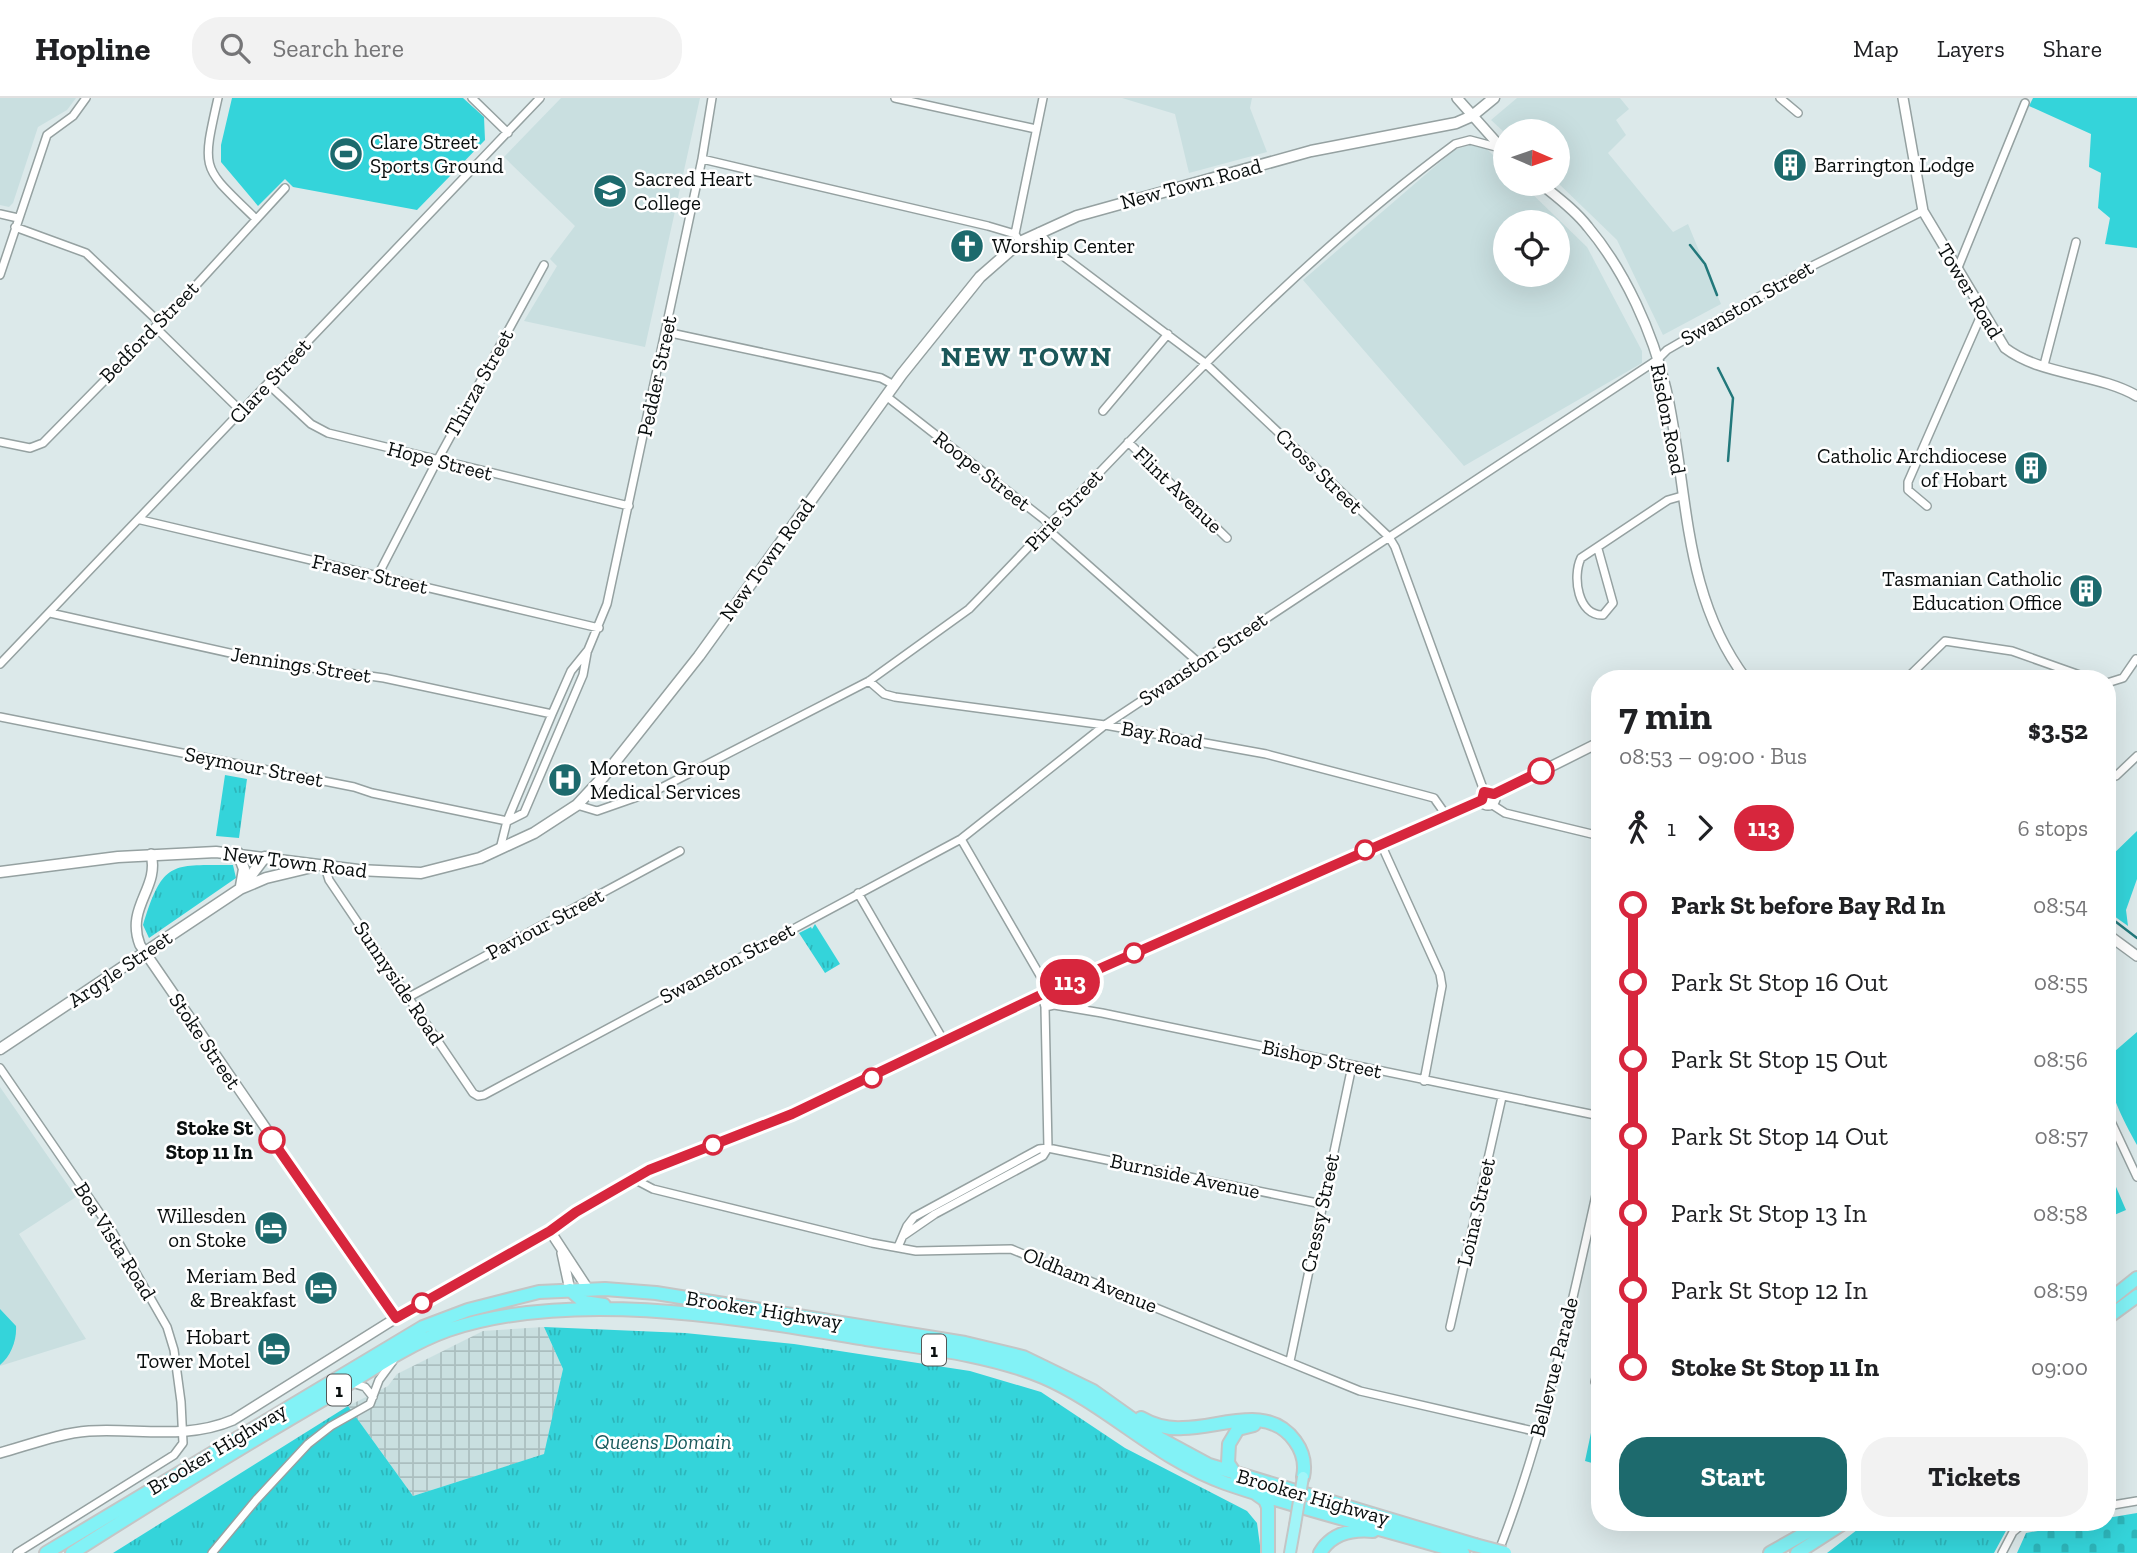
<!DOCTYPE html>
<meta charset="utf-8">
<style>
:root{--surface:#fff;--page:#f2f2f2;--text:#202124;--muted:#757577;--line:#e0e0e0;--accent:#1d6a6d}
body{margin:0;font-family:"Zilla Slab",serif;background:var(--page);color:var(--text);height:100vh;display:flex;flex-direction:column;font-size:26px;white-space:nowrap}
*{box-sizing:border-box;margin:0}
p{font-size:23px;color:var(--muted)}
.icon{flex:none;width:38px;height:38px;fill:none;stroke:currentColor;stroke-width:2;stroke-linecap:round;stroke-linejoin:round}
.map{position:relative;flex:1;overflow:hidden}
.sheet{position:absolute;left:1591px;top:572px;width:525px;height:861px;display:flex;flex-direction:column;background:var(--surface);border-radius:28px;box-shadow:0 7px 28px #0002}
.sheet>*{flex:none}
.badge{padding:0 14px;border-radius:23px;font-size:24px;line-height:46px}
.needle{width:46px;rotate:92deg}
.fabs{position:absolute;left:1493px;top:21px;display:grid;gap:14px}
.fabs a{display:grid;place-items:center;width:77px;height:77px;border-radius:50%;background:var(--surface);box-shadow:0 7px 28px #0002;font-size:35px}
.map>.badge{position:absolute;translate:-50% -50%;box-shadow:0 0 0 4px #fff}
.legs{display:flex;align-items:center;gap:10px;height:77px;padding:0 28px;font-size:23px}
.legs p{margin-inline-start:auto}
.overview{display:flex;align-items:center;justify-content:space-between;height:119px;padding:0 28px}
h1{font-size:38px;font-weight:700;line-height:52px}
.button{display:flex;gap:14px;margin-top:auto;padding:14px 28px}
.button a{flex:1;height:80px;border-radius:28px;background:var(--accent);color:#fff;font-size:28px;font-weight:700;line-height:80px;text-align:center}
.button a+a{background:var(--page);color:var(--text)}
ul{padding:0 28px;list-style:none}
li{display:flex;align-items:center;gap:24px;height:77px;font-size:26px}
li i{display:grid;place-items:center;width:10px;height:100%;margin:0 9px;background:currentColor}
li i::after{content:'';width:18px;height:18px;margin:-9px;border:5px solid;border-radius:50%;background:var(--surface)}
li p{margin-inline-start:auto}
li:first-child i{background:linear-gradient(#0000 50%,currentColor 0)}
li:last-child i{background:linear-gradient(currentColor 50%,#0000 0)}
header{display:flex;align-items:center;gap:42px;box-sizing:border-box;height:98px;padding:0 35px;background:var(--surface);border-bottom:2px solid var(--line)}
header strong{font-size:33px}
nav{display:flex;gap:38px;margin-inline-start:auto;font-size:24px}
.search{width:490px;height:63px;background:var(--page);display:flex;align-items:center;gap:18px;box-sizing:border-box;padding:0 24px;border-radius:28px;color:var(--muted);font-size:26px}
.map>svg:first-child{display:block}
.built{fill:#c9dfe0;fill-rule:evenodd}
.industrial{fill:url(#industrial-grid)}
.green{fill:#34d4da}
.cemetery{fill:url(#cemetery-stones)}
.park{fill:url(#park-tufts)}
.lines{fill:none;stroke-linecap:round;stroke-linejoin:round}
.stream{stroke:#22787b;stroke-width:2.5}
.minor-casing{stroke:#95a1a1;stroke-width:10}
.tertiary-casing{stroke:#95a1a1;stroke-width:12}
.secondary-casing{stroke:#95a1a1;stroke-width:13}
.primary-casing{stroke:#c4c5c5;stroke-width:14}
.trunk-casing{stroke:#c4c5c5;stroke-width:16}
.minor{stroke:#fff;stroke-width:7}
.tertiary{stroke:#fff;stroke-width:9}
.secondary{stroke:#fff;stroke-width:10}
.primary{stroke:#a1f5f8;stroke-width:10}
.trunk{stroke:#82f2f6;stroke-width:12}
.primary-bridge-casing{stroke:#c4c5c5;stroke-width:14;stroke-linecap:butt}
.trunk-bridge-casing{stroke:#c4c5c5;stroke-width:16;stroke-linecap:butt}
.primary-bridge{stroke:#a1f5f8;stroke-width:10}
.trunk-bridge{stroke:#82f2f6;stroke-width:12}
.line-1-casing{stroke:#fff;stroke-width:16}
.line-1{stroke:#d7263d;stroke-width:10}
.stop-1-dot{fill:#fff;stroke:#d7263d;stroke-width:3.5}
.labels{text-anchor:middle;stroke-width:5;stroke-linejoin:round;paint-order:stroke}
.shield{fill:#fff;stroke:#535656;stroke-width:2}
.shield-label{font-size:19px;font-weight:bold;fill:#090e0e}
.poi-label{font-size:21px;fill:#090e0e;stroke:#fff;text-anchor:start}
.street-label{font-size:21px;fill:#090e0e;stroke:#fff}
.stop-label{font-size:21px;font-weight:bold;fill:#090e0e;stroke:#fff;text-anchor:end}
.park-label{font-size:21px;font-style:italic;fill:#18595b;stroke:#fff}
.district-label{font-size:28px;font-weight:bold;letter-spacing:2px;fill:#1b5759;stroke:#fff}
</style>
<header>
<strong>Hopline</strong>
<div class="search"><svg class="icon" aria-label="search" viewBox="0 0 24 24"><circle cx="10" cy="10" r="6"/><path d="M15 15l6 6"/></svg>Search here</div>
<nav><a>Map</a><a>Layers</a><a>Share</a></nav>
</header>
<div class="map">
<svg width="2137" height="1455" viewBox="0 0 2137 1455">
<defs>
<pattern id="industrial-grid" width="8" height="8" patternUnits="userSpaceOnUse" patternTransform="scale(1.75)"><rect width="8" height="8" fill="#c9dfe0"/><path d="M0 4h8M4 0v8" fill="none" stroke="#abbebf"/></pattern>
<pattern id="cemetery-stones" width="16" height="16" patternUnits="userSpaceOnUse" patternTransform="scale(1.75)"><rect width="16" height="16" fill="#34d4da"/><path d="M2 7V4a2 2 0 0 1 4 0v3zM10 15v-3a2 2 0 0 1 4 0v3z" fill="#2db5ba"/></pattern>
<pattern id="park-tufts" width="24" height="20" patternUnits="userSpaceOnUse" patternTransform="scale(1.75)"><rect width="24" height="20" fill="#34d4da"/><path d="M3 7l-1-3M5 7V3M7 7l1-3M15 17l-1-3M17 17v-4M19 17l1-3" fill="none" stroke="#2db5ba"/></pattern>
</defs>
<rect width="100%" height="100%" fill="#dce9ea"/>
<path class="built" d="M0,0H76L67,12L38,29L13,105L9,109L0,107Z
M561,0H700L645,249L524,223L557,168L550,161L575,128L504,59Z
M1122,0H1252L1250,10L1267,54L1189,75L1175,16Z
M1517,0H1620L1629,11L1616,22L1626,37L1608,55L1673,134L1688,126L1721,206L1663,237L1617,142L1558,85V33L1505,35L1491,22Z
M1470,47L1485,49L1505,69V86H1522L1587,149L1642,253V265L1464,368L1303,182L1454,52ZM1505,124H1558V177H1505Z
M0,989L76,1099L19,1136L86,1241L0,1268Z"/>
<path class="industrial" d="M544,1229L563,1271L545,1356L413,1398L348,1308L388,1288L397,1276L483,1233Z"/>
<path class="green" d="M232,0H463L484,19L485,42L417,112L293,89L285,81L258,108L221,64V47Z
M2033,0H2137V150L2105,146L2110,120L2098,110L2101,75L2089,69L2091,36L2029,8Z
M2137,733V781L2126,812L2128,828L2107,813V762Z
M2137,934V1047C2122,1020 2107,992 2107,960Z
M2107,1068L2126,1112L2107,1120Z
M0,1211L16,1228C17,1242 11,1258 0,1267Z
M1599,1297V1404L1592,1402L1599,1367L1585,1363Z"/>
<path class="cemetery" d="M2137,1415V1455H2017L2026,1435L2084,1425L2107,1424V1420Z"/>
<path class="park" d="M225,677L247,681L239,740L216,738Z
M233,767L236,780L149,840L143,827C163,762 171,767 233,767Z
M815,826L840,866L825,875L799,835L811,829L812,831Z
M544,1229L685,1235L794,1246L970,1273L1041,1294L1125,1350L1247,1413L1257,1425L1261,1455H113L348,1308L413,1398L544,1356L563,1271Z
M2002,1424L2008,1429L1994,1455H1827L1866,1425Z"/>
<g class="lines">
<path class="stream" d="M1690,147L1705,166L1717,197
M1718,270L1733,300L1728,363
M2107,817L2137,840"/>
<g class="minor-casing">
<path id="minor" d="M218,0C201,75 202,68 256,121
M472,0L508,35
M895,0L1036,31
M1780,0L1798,15
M702,61L988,128L1015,136L1020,144
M0,116L18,120
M15,129L86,155L160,225
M1039,134L1051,149L1205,265L1389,439L1395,449L1484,693
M1015,136L1043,0
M1957,172L2025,5
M0,177L47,37L73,18L86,0
M155,229L242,314
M666,234L881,280L894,287
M2044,267L2076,144
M268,286L311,326L328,335L629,408
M886,298L1046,423L1053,436L1198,564
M1103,313L1168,236
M0,344L30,350L43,345L166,220L285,90
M1128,344L1227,440
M1927,408L1908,392V384L1979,222L1984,217
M141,422L599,530
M1598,451L1613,505L1603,517C1578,518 1572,479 1581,460L1668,402L1682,398
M377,479L437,363L544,167
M50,515L275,565L384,580L552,616
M0,566L540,0
M1906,581L1945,543L2012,553L2091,581
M869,583L884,596L895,599L1105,627L1266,656L1423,697L1434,700L1446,717
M2107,585L2123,580L2136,561
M0,619L354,689L372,695L507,723
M2107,678H2116L2137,658
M1491,706L1505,715L1600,738
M577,707L597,713L657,692L869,583L969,511C1125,350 1274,180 1455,46L1470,42L1500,50
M508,723L524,715L583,577L587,555
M961,741L1049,893
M1381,746L1440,876L1442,888L1424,983
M500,751L507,723L552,616L571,573L588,552L607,506L702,61L712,0
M325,769L329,782L473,995L478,998L484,997L961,741L1105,627L1657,262L1667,252L1810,169L1923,113
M858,795L945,945
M1042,897L1045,909L1048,1050
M409,899L680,753
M1045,909L1054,907L1102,915L1600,1018
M0,970L112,1133L167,1229L174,1252L181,1304L183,1345L174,1357L17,1455
M2107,1015L2137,1079
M632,1080L653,1091L872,1145L916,1153L1011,1151L1360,1293L1538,1334
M903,1138L935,1116L1043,1058L1048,1050
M898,1149L907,1128L914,1119L1039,1051L1048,1050L1322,1106
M1450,1229L1502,999
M1290,1263L1352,968
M1595,1284L1600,1264
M352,1285L365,1289L373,1299
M2107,1408L2137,1403
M212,1455L256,1402L308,1346L331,1328L370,1306L379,1282L393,1263
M1498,1455C1545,1335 1572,1205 1600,1079
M2002,1455L2013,1434L2025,1424"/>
</g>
<g class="tertiary-casing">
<path id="tertiary" d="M1457,0L1505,54
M1903,0L1923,113L2005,250C2042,278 2097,275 2137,298
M1541,86C1557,99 1575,112 1588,129C1625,173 1653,235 1666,291C1689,391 1681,495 1746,581
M1732,581L1742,576
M1481 700a7 7 0 1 1 14 0a7 7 0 1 1-14 0Z
M1494,697L1600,644
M151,756C160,790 125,809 140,847L396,1220
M2107,836L2137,858
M550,1133L588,1191
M562,1155L570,1192
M0,1355C29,1347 60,1335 89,1333C138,1330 186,1342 233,1322L396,1220L550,1133L576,1114L649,1072L783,1020L1049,893L1482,702"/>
</g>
<g class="secondary-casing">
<path id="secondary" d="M238,755L244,771L241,788
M0,774L118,759L216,754L358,772L421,775L480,760L534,735L577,707L604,678L699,558L902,276L980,179L1020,144L1077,118L1311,53L1456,25L1472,18L1494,0
M243,788L265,759
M0,951L240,791L266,780L312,769"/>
</g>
<g class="primary-casing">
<path id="primary" d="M1290,1455L1295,1427"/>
</g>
<g class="trunk-casing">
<path id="trunk" d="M570,1192L584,1204L604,1207
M2107,1204L2137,1180
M2107,1220L2137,1198
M1141,1320C1153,1327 1168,1331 1183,1330C1220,1330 1268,1305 1295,1343C1303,1354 1306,1365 1303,1379
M1236,1377L1228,1365L1229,1346L1238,1331L1254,1327
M1255,1395L1265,1402L1268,1409V1455
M46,1455L423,1229L468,1212L539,1194L605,1191L656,1195L965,1245L1023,1259L1093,1293L1159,1340L1209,1367L1475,1447
M72,1455C157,1401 242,1348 329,1298C367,1275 406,1247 448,1232C574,1190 738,1220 866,1241C925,1250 987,1256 1043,1279C1108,1307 1157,1361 1225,1385C1303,1412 1384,1431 1463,1455
M1320,1455C1331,1436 1351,1431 1373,1433
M1770,1455L1825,1424
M1797,1455L1845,1424"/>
</g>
<use href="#minor" class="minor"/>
<use href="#tertiary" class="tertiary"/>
<use href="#secondary" class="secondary"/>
<use href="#primary" class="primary"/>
<use href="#trunk" class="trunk"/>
<g class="primary-bridge-casing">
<path id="primary-bridge" d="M1295,1427L1303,1379"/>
</g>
<g class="trunk-bridge-casing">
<path id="trunk-bridge" d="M1475,1447L1505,1455"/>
</g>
<use href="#primary-bridge" class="primary-bridge"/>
<use href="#trunk-bridge" class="trunk-bridge"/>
</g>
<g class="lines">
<g class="line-1-casing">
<path id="line-1" d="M272,1042L396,1220L550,1133L576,1114L649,1072L792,1016L1049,893L1482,702L1484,694L1494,696L1541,673"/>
</g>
<use href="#line-1" class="line-1"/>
</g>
<defs>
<g id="stadium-disc" transform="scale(1.75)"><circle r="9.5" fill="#1d6a6d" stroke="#fff"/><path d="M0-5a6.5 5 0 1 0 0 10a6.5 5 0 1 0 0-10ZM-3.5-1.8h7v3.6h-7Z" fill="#fff"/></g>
<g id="building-disc" transform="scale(1.75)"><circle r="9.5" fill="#1d6a6d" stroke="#fff"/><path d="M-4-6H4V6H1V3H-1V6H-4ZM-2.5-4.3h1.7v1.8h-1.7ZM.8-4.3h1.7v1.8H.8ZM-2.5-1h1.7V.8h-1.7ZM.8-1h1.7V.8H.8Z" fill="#fff"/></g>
<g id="school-disc" transform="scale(1.75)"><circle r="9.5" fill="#1d6a6d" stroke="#fff"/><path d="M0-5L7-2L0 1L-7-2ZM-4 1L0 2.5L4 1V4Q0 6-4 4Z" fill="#fff"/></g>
<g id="church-disc" transform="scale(1.75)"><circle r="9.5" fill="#1d6a6d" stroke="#fff"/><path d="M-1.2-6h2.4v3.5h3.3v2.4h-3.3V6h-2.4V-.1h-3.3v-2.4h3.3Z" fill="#fff"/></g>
<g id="hospital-disc" transform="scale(1.75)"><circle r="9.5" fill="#1d6a6d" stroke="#fff"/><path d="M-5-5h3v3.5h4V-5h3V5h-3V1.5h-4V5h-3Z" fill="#fff"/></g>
<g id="hotel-disc" transform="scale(1.75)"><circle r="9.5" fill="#1d6a6d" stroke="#fff"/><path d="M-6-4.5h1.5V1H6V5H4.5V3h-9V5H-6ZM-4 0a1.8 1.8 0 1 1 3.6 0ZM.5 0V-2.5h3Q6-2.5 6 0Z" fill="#fff"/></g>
</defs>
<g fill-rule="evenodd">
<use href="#stadium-disc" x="346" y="56"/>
<use href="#building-disc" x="1790" y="67"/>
<use href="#school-disc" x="610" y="93"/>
<use href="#church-disc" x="967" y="148"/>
<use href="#building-disc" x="2031" y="370"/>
<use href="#building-disc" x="2086" y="493"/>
<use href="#hospital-disc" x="565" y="682"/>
<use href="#hotel-disc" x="271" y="1130"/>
<use href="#hotel-disc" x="321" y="1190"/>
<use href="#hotel-disc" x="274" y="1251"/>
</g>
<g class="stop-1-dot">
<circle cx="1541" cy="673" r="12"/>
<circle cx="1365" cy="752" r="9"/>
<circle cx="1134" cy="855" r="9"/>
<circle cx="872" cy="980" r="9"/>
<circle cx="272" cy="1042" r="12"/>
<circle cx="713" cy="1047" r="9"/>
<circle cx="422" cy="1205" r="9"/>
</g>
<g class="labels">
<g class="shield">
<rect x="922" y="1236.5" width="24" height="31" rx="5"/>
<rect x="327" y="1276.5" width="24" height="31" rx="5"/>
</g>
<g class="shield-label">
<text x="934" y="1259">1</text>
<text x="339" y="1299">1</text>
</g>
<g class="poi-label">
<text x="370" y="51">Clare Street<tspan x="370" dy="24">Sports Ground</tspan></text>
<text x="1814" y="74">Barrington Lodge</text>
<text x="634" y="88">Sacred Heart<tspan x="634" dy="24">College</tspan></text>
<text x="992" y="155">Worship Center</text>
<text x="2007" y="365" text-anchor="end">Catholic Archdiocese<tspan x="2007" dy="24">of Hobart</tspan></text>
<text x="2062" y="488" text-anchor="end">Tasmanian Catholic<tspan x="2062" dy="24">Education Office</tspan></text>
<text x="590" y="677">Moreton Group<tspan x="590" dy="24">Medical Services</tspan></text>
<text x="246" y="1125" text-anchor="end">Willesden<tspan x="246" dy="24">on Stoke</tspan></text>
<text x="296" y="1185" text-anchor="end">Meriam Bed<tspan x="296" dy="24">&amp; Breakfast</tspan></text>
<text x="250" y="1246" text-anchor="end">Hobart<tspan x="250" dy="24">Tower Motel</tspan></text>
</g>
<g class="street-label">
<text transform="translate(1191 86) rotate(-15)" y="7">New Town Road</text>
<text transform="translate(1970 193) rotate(59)" y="7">Tower Road</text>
<text transform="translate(1747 205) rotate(-30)" y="7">Swanston Street</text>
<text transform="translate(149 234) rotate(-46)" y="7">Bedford Street</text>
<text transform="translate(657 278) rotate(-78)" y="7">Pedder Street</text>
<text transform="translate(270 283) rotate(-47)" y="7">Clare Street</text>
<text transform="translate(479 285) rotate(-61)" y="7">Thirza Street</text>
<text transform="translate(1668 321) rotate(79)" y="7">Risdon Road</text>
<text transform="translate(440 363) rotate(14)" y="7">Hope Street</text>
<text transform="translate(982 373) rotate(38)" y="7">Roope Street</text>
<text transform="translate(1319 373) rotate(44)" y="7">Cross Street</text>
<text transform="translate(1178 392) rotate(44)" y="7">Flint Avenue</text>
<text transform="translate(1064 412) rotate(-47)" y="7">Pirie Street</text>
<text transform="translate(767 462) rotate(-54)" y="7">New Town Road</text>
<text transform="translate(370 476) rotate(13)" y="7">Fraser Street</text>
<text transform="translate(1203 561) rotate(-34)" y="7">Swanston Street</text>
<text transform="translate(301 567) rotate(9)" y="7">Jennings Street</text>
<text transform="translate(1162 637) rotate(10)" y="7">Bay Road</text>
<text transform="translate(254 669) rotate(11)" y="7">Seymour Street</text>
<text transform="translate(295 764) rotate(7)" y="7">New Town Road</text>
<text transform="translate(545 826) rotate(-28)" y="7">Paviour Street</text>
<text transform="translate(727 865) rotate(-28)" y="7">Swanston Street</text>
<text transform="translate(120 871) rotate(-34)" y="7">Argyle Street</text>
<text transform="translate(399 885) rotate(56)" y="7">Sunnyside Road</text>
<text transform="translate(205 943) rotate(56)" y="7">Stoke Street</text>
<text transform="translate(1322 961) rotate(12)" y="7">Bishop Street</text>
<text transform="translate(1185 1078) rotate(12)" y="7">Burnside Avenue</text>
<text transform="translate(1476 1114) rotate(-77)" y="7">Loina Street</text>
<text transform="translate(1320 1115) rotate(-78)" y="7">Cressy Street</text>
<text transform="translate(115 1143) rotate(58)" y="7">Boa Vista Road</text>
<text transform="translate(1090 1182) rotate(22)" y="7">Oldham Avenue</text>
<text transform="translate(764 1212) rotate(9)" y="7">Brooker Highway</text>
<text transform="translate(1554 1269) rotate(-76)" y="7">Bellevue Parade</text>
<text transform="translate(217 1351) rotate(-31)" y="7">Brooker Highway</text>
<text transform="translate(1313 1399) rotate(16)" y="7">Brooker Highway</text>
</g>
<g class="stop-label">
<text x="253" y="1037">Stoke St<tspan x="253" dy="24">Stop 11 In</tspan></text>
</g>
<g class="park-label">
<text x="663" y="1351">Queens Domain</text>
</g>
<g class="district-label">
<text x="1027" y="268">NEW TOWN</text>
</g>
</g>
</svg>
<div class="fabs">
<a><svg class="needle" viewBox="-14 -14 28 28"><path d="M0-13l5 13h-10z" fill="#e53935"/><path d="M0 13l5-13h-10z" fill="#757577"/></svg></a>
<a><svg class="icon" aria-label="locate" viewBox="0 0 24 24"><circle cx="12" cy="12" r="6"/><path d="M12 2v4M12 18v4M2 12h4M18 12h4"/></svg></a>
</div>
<b class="badge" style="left:1070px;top:884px;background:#d7263d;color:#fff">113</b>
<section class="sheet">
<div class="overview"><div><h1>7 min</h1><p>08:53 – 09:00 · Bus</p></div><b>$3.52</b></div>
<div class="legs"><svg class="icon" aria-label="walk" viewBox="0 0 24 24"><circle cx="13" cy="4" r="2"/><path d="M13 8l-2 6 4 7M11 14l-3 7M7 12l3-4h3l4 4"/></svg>1<svg class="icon" aria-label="forward" viewBox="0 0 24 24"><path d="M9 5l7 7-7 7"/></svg><b class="badge" style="background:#d7263d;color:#fff">113</b><p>6 stops</p></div>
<ul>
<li><i style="color:#d7263d"></i><b>Park St before Bay Rd In</b><p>08:54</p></li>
<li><i style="color:#d7263d"></i><span>Park St Stop 16 Out</span><p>08:55</p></li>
<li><i style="color:#d7263d"></i><span>Park St Stop 15 Out</span><p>08:56</p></li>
<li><i style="color:#d7263d"></i><span>Park St Stop 14 Out</span><p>08:57</p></li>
<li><i style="color:#d7263d"></i><span>Park St Stop 13 In</span><p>08:58</p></li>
<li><i style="color:#d7263d"></i><span>Park St Stop 12 In</span><p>08:59</p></li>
<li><i style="color:#d7263d"></i><b>Stoke St Stop 11 In</b><p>09:00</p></li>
</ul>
<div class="button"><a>Start</a><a>Tickets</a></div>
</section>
</div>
